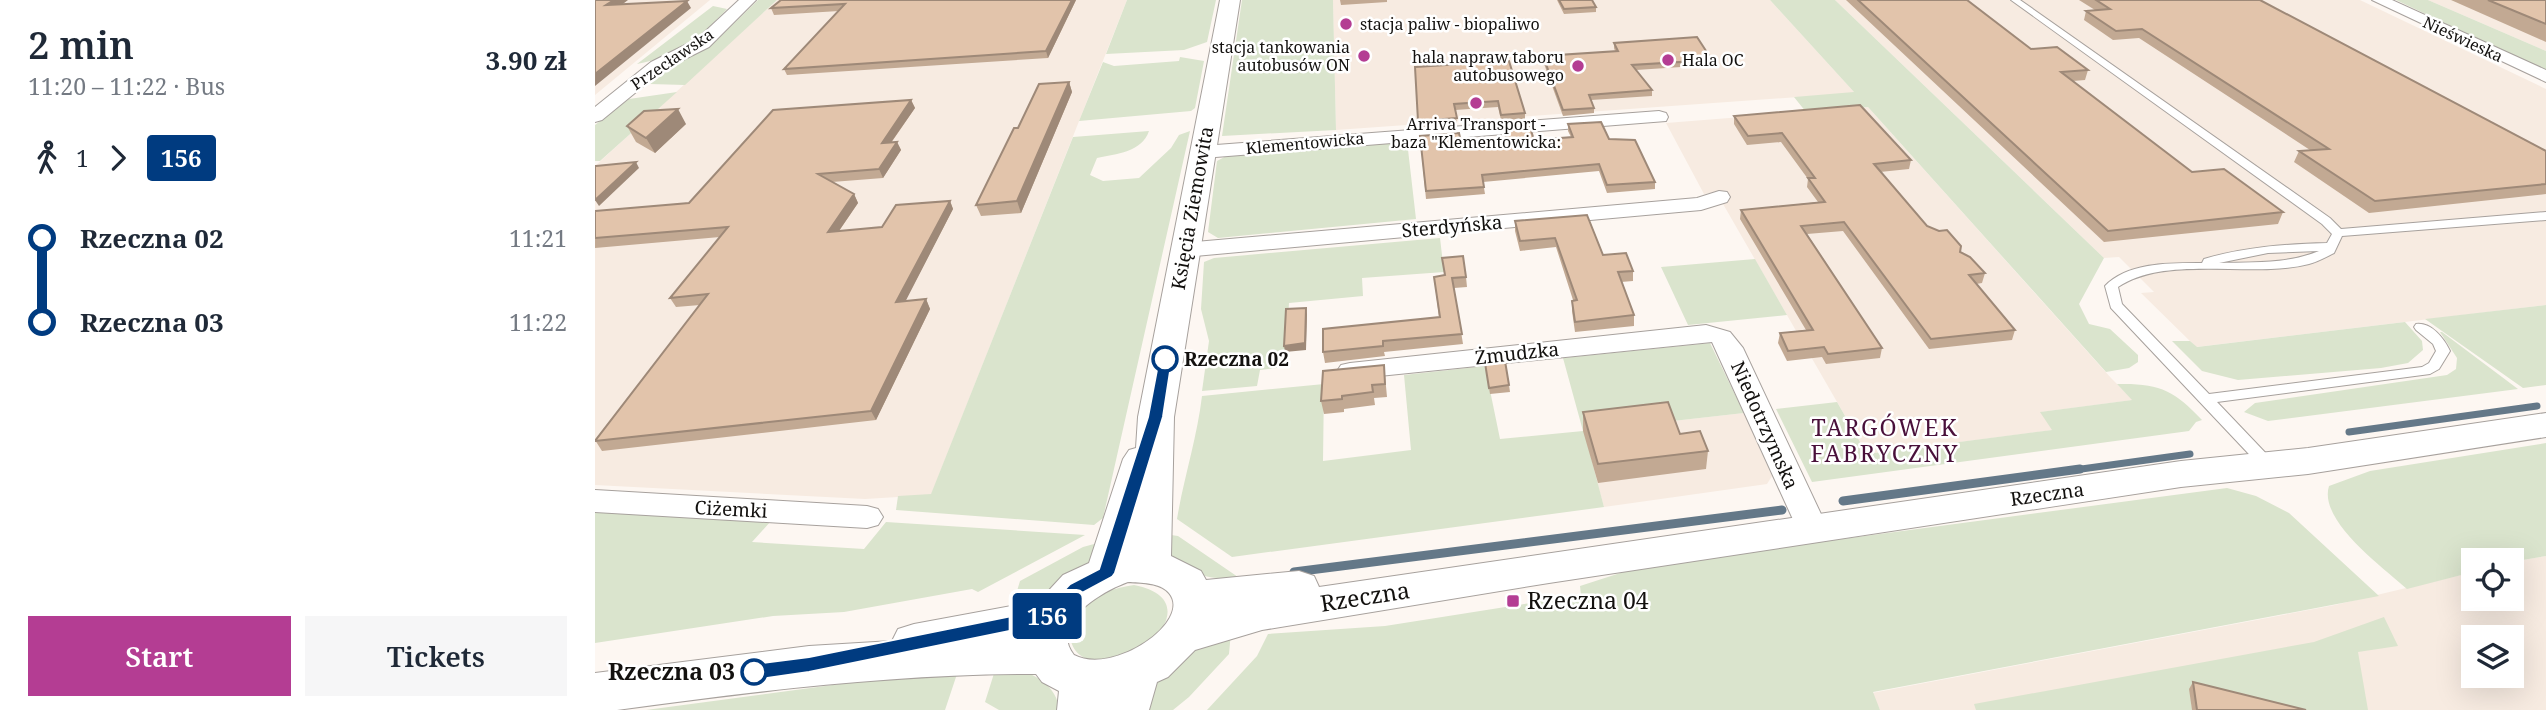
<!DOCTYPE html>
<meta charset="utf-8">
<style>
:root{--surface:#fff;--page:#f6f6f7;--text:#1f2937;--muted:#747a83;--accent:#b43d93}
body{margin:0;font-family:"Noto Serif",serif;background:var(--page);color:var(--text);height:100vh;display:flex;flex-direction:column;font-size:26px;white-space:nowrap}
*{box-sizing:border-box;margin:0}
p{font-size:23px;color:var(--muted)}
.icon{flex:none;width:38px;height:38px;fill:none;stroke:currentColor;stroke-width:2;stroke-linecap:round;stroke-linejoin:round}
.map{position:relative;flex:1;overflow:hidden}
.details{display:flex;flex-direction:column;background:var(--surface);width:595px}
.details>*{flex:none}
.badge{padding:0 14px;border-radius:5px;font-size:24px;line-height:46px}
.tools{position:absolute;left:1866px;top:548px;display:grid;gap:14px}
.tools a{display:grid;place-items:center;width:63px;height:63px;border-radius:0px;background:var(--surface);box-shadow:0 7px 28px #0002;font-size:35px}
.map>.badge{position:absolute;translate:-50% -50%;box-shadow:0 0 0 4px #fff}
.legs{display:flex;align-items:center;gap:10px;height:77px;padding:0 28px;font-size:23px}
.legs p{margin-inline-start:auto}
.headline{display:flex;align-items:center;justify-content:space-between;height:119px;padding:0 28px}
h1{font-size:38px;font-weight:600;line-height:52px}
.primary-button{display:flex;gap:14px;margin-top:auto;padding:14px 28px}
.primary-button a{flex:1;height:80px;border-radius:0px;background:var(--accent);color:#fff;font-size:28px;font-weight:600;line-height:80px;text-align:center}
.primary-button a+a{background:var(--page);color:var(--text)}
ul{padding:0 28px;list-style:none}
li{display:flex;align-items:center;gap:24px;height:84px;font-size:26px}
li i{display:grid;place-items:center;width:10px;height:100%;margin:0 9px;background:currentColor}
li i::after{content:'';width:18px;height:18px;margin:-9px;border:5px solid;border-radius:50%;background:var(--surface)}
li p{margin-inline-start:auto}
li:first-child i{background:linear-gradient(#0000 50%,currentColor 0)}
li:last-child i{background:linear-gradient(currentColor 50%,#0000 0)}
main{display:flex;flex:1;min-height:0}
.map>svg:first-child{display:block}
.built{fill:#f7ebe1;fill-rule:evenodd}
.green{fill:#dae4cd}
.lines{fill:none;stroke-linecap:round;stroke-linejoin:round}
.stream-far1{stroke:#647888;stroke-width:7}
.stream{stroke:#647888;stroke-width:9}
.service-casing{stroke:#a7a19d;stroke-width:2}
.minor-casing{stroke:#a7a19d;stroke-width:2}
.tertiary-casing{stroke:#a7a19d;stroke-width:2}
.service{fill:#fff;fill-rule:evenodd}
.minor{fill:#fff;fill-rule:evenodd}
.tertiary{fill:#fff;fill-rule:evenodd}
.wall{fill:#c2a993}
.shaded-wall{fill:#9e8978}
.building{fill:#e2c4ab;stroke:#9e8978;stroke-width:2}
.line-1{fill:#003b80;stroke:#fff;stroke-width:2}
.poi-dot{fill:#b43d93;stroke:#fff;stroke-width:2.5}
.stop-1-dot{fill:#fff;stroke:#003b80;stroke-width:3.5}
.labels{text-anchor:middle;stroke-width:5;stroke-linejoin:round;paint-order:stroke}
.far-poi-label{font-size:16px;fill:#13110f;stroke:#fff;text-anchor:start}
.far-street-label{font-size:16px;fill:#13110f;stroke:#fff}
.street-label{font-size:19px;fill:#13110f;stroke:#fff}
.stop-label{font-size:19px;font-weight:bold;fill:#13110f;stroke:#fff;text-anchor:start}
.quarter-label{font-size:23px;letter-spacing:2px;fill:#49103a;stroke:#fff}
.near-street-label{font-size:23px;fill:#13110f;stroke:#fff}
.near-poi-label{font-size:23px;fill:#13110f;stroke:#fff;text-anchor:start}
.near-stop-label{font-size:23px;font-weight:bold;fill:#13110f;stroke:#fff;text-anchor:end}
</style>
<main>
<section class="details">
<div class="headline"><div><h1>2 min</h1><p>11:20 – 11:22 · Bus</p></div><b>3.90 zł</b></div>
<div class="legs"><svg class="icon" aria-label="walk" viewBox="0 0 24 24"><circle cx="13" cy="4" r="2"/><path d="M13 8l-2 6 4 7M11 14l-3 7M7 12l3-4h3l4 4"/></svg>1<svg class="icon" aria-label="forward" viewBox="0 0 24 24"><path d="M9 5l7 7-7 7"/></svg><b class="badge" style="background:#003b80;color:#fff">156</b></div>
<ul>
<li><i style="color:#003b80"></i><b>Rzeczna 02</b><p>11:21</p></li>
<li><i style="color:#003b80"></i><b>Rzeczna 03</b><p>11:22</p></li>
</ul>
<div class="primary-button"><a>Start</a><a>Tickets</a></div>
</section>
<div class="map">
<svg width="1951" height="710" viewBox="0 0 1951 710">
<rect width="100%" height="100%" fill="#fdf7f2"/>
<path class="built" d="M0,0H115L0,95Z
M182,0H532L336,495L270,499L0,485V166Z
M738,0H1175L1260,93L741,130Z
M1240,0H1765L1951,89V305L1601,347L1546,293L1559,292L1524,257L1509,258Z
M1833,0H1951V51Z
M1273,107L1516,378L1538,400L1446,412L1458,430L1272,454L1124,197L1121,192L1109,194L1071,123Z
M1149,413L1177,476L1172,484L1009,507L988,431Z
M1951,556V710H1285L1277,693L1740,605L1878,572V598H1916V562ZM1878,637H1916V676H1878Z"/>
<path class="green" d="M163,0H182L90,85L55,84L75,66L121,41Z
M532,0H621L612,42L589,50L511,54Z
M647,0H738L741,130L627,136Z
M1175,0H1240L1509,258L1484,304L1494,324L1515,329L1543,355V362L1534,368L1511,372L1273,107L1211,112L1199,97L1259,92Z
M1801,0H1833L1951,51V71Z
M118,6L132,9C106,37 81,57 42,64Z
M585,57L609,61L600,108L596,111L484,121L508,62L519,66L584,61Z
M82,92L5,161H0V125L34,99Z
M554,131C547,152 521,154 502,158L495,175L508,181L544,178L576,148L584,135L595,131L508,518L499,525L301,510L303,496L336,494L478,137Z
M812,141L821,219L623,238L613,232L622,161L633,155Z
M845,238L849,272L767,278L768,296L694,303L690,367L665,370L662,386L607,391L614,341L606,309L609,262L619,258Z
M1160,259L1192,315L1093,325L1066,267Z
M1951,305V385L1928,388L1830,319Z
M1810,322L1827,341L1828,350L1813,363L1786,368L1643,380L1607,371L1577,341H1595L1602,347Z
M1845,332H1847L1923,389L1673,421L1649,412L1660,403L1852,375L1861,369L1862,358Z
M1115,343L1149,413L989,431L1009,507L637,557L582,519C589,477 602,438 607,396L729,384L728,461L816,450L809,375L890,366L905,439L988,431L968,358Z
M1522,384C1564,383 1579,390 1607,420L1601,422L1594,431L1217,482L1181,409L1242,402L1272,454L1457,430L1445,412L1537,400Z
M1951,443V556L1916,562L1878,560V572L1812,589C1789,568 1723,521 1734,486L1775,471Z
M1632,488L1661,496L1694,513L1784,596L1278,692L1285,710H612L662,656L673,634L790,626L986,595L985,586L1050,565Z
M0,510L176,521L157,542L269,549L291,522L490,535L383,592L377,589L249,612L178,616L0,643Z
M569,534L583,536L643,577C610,581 597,574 572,553Z
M510,541C489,578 454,599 415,614L425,581L488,547Z
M539,585C612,599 550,665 504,662C473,659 467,630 486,608C500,593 520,588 539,585Z
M1789,617L1803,646L1763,652L1773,710H1679L1595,689L1597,710H1381L1379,704L1719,642Z
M636,632L634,654L594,697L578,710H545C548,703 549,695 553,689C567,666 611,641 636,632Z
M402,664C431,671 459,678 465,710H404L390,702Z
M364,668L350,710H51Z"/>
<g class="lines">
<path class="stream-far1" d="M1754,432L1942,406
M1472,471L1595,454"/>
<path class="stream" d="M1248,501L1485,469
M699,572L1187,510"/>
<g class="service-casing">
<path id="service" d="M1416,0H1425L1735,218L1746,229L1951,212V220L1747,236L1739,253C1731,257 1722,262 1714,264C1656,279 1572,254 1523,287L1527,304L1614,394L1827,367L1834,363L1841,351L1838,344L1821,330L1819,327L1821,324C1836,322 1849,338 1855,351L1844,369L1835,374L1622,402L1682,465L1680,469H1668L1516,308L1510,286C1533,262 1576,263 1607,263L1609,259C1649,247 1690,244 1732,243L1737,234L1727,224ZM1724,251C1693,264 1657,262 1624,263L1673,253Z"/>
</g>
<g class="minor-casing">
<path id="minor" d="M144,0H161L114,47L68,70L7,120L0,122V107L56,62L102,39Z
M1777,0H1797L1951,70V82Z
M1064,111L1071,113L1073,117L1071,121L608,158L598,152L608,146Z
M1124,191L1132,192L1135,197L1132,202L1106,210L589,257L581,255L577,250L581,245L589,243L1102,198Z
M1111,325L1135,332L1148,348L1233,529L1228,537L1217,541L1206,537L1117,342L755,379L746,377L742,371L746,365L755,363Z
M0,490L272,506L283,509L288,517L283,525L272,528L0,512Z"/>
</g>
<g class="tertiary-casing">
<path id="tertiary" d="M625,0H645L579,417L576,556L606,571L611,580L704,571L719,576L724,587L1586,461L1713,448L1951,413V437L1713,474L1586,487L954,583L667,630L600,650L573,677L562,682L554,710H462L464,691L447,682L441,674C300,674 162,691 22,710H0V673L214,646L297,641L303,629L319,624L444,601L468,575L494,563L528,459L534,450L541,448L543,417ZM533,582C545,583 565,582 574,593C598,621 519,676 479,655C453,622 508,591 533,582Z"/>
</g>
<use href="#service" class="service"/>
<use href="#minor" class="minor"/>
<use href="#tertiary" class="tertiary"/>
</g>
<path class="wall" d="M186,0H481L453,58L192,75L189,69L244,11L179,15L176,8Z
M745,0H792V2L746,5Z
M962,0H997L1001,7V12L969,14Z
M1251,0H1372L1436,49L1493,70L1490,80L1478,81L1597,172L1688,212L1683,224L1509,242Z
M1484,0H1665L1951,151V194L1774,213L1699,162L1704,151L1715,150L1544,38L1518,40L1489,20L1491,11L1500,10Z
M1856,0H1951V42Z
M1019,43L1117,60L1116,65L1041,70L1057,90V96L996,100L999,108V113L968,116L948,61V56L1020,51L1019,48Z
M820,67L930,113V119L906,120L903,107L860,110L862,124L824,127Z
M474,82L477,92L426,213L386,216L381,205L423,128Z
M316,100L320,108L296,143L302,142L306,150L288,178L237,182L259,194L263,203L244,231L287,227L355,201L358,209L310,301L331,299L335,309L281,420L7,451L0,440L105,305L81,307L75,298L125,237L0,248V211L94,203Z
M1139,116L1316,160L1314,169L1285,172L1332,226L1365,252L1390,273L1387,283L1381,284L1420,330L1417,340L1334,349L1248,231L1212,234L1287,348L1285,358L1231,364L1227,357L1192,361L1183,343L1185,333L1211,330L1145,219L1146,210L1223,202L1212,187L1213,179L1186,142L1152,145L1139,124Z
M91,124L60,153L41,142L32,126Z
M973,124L1014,139L1060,182V189L1012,193L1004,171L888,182L890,194L831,199L825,136L866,142L910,139L909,129L939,140L976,137L973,131Z
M920,221L1008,255L1038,271V281L1026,282L1039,315V326L980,332L977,311V301L978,300L961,247L925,251L920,231Z
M839,277H871L872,287L859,288L868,344L789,352L790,356L730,363L728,352L844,317Z
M890,363L914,385L915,392L895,394Z
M789,365L792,397L779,398L780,405L749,409V412L729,414L726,401Z
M988,412L1085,434L1113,451L1111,469L1003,483L988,431Z
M1598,682L1711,710H1597L1594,689Z"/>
<path class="shaded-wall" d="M19,0H33L16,13L11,5Z
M477,0H481L453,58L451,51Z
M92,1L96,8L0,86V74Z
M474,82L477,92L426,213L422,201Z
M316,100L320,108L290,151L287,143Z
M83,109L91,124L60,153L51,138Z
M302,142L306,150L288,178L284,169Z
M41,162L44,168L4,206L0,200Z
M259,194L263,203L237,241L233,232Z
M355,201L358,209L305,312L301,302Z
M331,299L335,309L281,420L276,411Z
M711,308L712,314L711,350L690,352L689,346Z"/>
<path class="building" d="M0,0H19L11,5L92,1L0,74Z
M186,0H477L451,51L189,69L250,4L176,8Z
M964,0H997L1001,7L969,9Z
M1263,0H1372L1436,49L1462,47L1493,70L1466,72L1597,172L1629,169L1688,212L1513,231Z
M1501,0H1665L1951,151V184L1780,201L1704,151L1734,149L1547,29L1521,31L1491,11L1515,9Z
M1893,0H1951V24Z
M1102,37L1117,60L1037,65L1057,90L994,95L999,108L968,110L948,56L1023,51L1019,43Z
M914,61L930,113L906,115L903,101L859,104L862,118L823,121L820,67Z
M474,82L422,201L381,205L419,128H423L444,84Z
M316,100L287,143L302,142L284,169L223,174L259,194L233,232L287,227L301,205L355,201L301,302L331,299L276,411L0,441L113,294L75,298L133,227L0,238V211L94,203L178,110Z
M1265,105L1316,160L1279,164L1332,226L1344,231L1352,230L1366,246L1365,252L1375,257L1390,273L1374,275L1420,330L1336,339L1249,222L1206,226L1287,348L1233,354L1229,347L1193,351L1185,333L1218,330L1146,210L1230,202L1213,178H1220L1187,133L1153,136L1139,116Z
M83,109L51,138L32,126L49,111Z
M1006,122L1014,139L1040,140L1060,182L1012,185L1004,164L887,175L889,187L831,191L825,136L864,133L866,142L912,139L909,129L935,127L939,140L978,137L973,124Z
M41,162L0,200V166H1Z
M992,215L1008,255L1031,253L1038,271L1023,272L1039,315L980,322L977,301L982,300L960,238L925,241L920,221Z
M868,256L871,277L857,278L867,334L788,341V346L728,352V329L845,317L839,277L850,275L847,258Z
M711,308L710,343L689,346L691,309Z
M910,361L914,385L894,388L890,363Z
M789,365L790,384L777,385L778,392L747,396V399L726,401L728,371Z
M1073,402L1085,434L1105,431L1113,451L1003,464L988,412Z
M1598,682L1711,710H1602Z"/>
<path class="line-1" d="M570,355L577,359L568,417L520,573L517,577L487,593L463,621L214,672L159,680L152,678L150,672L152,666L159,664L214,657L451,609L475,584L504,569L553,417L564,359Z"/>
<g class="poi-dot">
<circle cx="751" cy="24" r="7"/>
<circle cx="769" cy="56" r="7"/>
<circle cx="1073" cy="60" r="7"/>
<circle cx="983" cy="66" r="7"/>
<circle cx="881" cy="103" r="7"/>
<rect x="911" y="594" width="14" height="14" rx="3.5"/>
</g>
<g class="stop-1-dot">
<circle cx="570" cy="359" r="12"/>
<circle cx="159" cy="672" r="12"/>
</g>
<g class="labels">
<g class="far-poi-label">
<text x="765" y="30">stacja paliw - biopaliwo</text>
<text x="755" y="53" text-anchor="end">stacja tankowania<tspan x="755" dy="18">autobusów ON</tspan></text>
<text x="969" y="63" text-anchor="end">hala napraw taboru<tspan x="969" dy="18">autobusowego</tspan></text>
<text x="1087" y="66">Hala OC</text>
<text x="881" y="130" text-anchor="middle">Arriva Transport -<tspan x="881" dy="18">baza "Klementowicka:</tspan></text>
</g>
<g class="far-street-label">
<text transform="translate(1868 39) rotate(25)" y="6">Nieświeska</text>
<text transform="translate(77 59) rotate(-34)" y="6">Przecławska</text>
<text transform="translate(710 143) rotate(-5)" y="6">Klementowicka</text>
</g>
<g class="street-label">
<text transform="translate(597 208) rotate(-80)" y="7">Księcia Ziemowita</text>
<text transform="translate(857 226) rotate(-5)" y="7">Sterdyńska</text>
<text transform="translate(922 353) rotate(-6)" y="7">Żmudzka</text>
<text transform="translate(1170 425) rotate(66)" y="7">Niedotrzymska</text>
<text transform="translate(1452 494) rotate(-8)" y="7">Rzeczna</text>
<text transform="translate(136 509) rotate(3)" y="7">Ciżemki</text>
</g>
<g class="stop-label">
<text x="589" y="366">Rzeczna 02</text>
</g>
<g class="quarter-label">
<text x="1290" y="436">TARGÓWEK<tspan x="1290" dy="26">FABRYCZNY</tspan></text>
</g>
<g class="near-street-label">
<text transform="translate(770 597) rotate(-9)" y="8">Rzeczna</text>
</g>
<g class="near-poi-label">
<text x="932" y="609">Rzeczna 04</text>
</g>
<g class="near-stop-label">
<text x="140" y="680">Rzeczna 03</text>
</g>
</g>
</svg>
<div class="tools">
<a><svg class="icon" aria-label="locate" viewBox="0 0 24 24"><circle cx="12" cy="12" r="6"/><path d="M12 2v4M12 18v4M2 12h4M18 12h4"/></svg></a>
<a><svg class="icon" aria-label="layers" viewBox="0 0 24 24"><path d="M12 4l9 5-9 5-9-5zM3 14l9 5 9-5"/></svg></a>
</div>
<b class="badge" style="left:452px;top:616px;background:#003b80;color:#fff">156</b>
</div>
</main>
